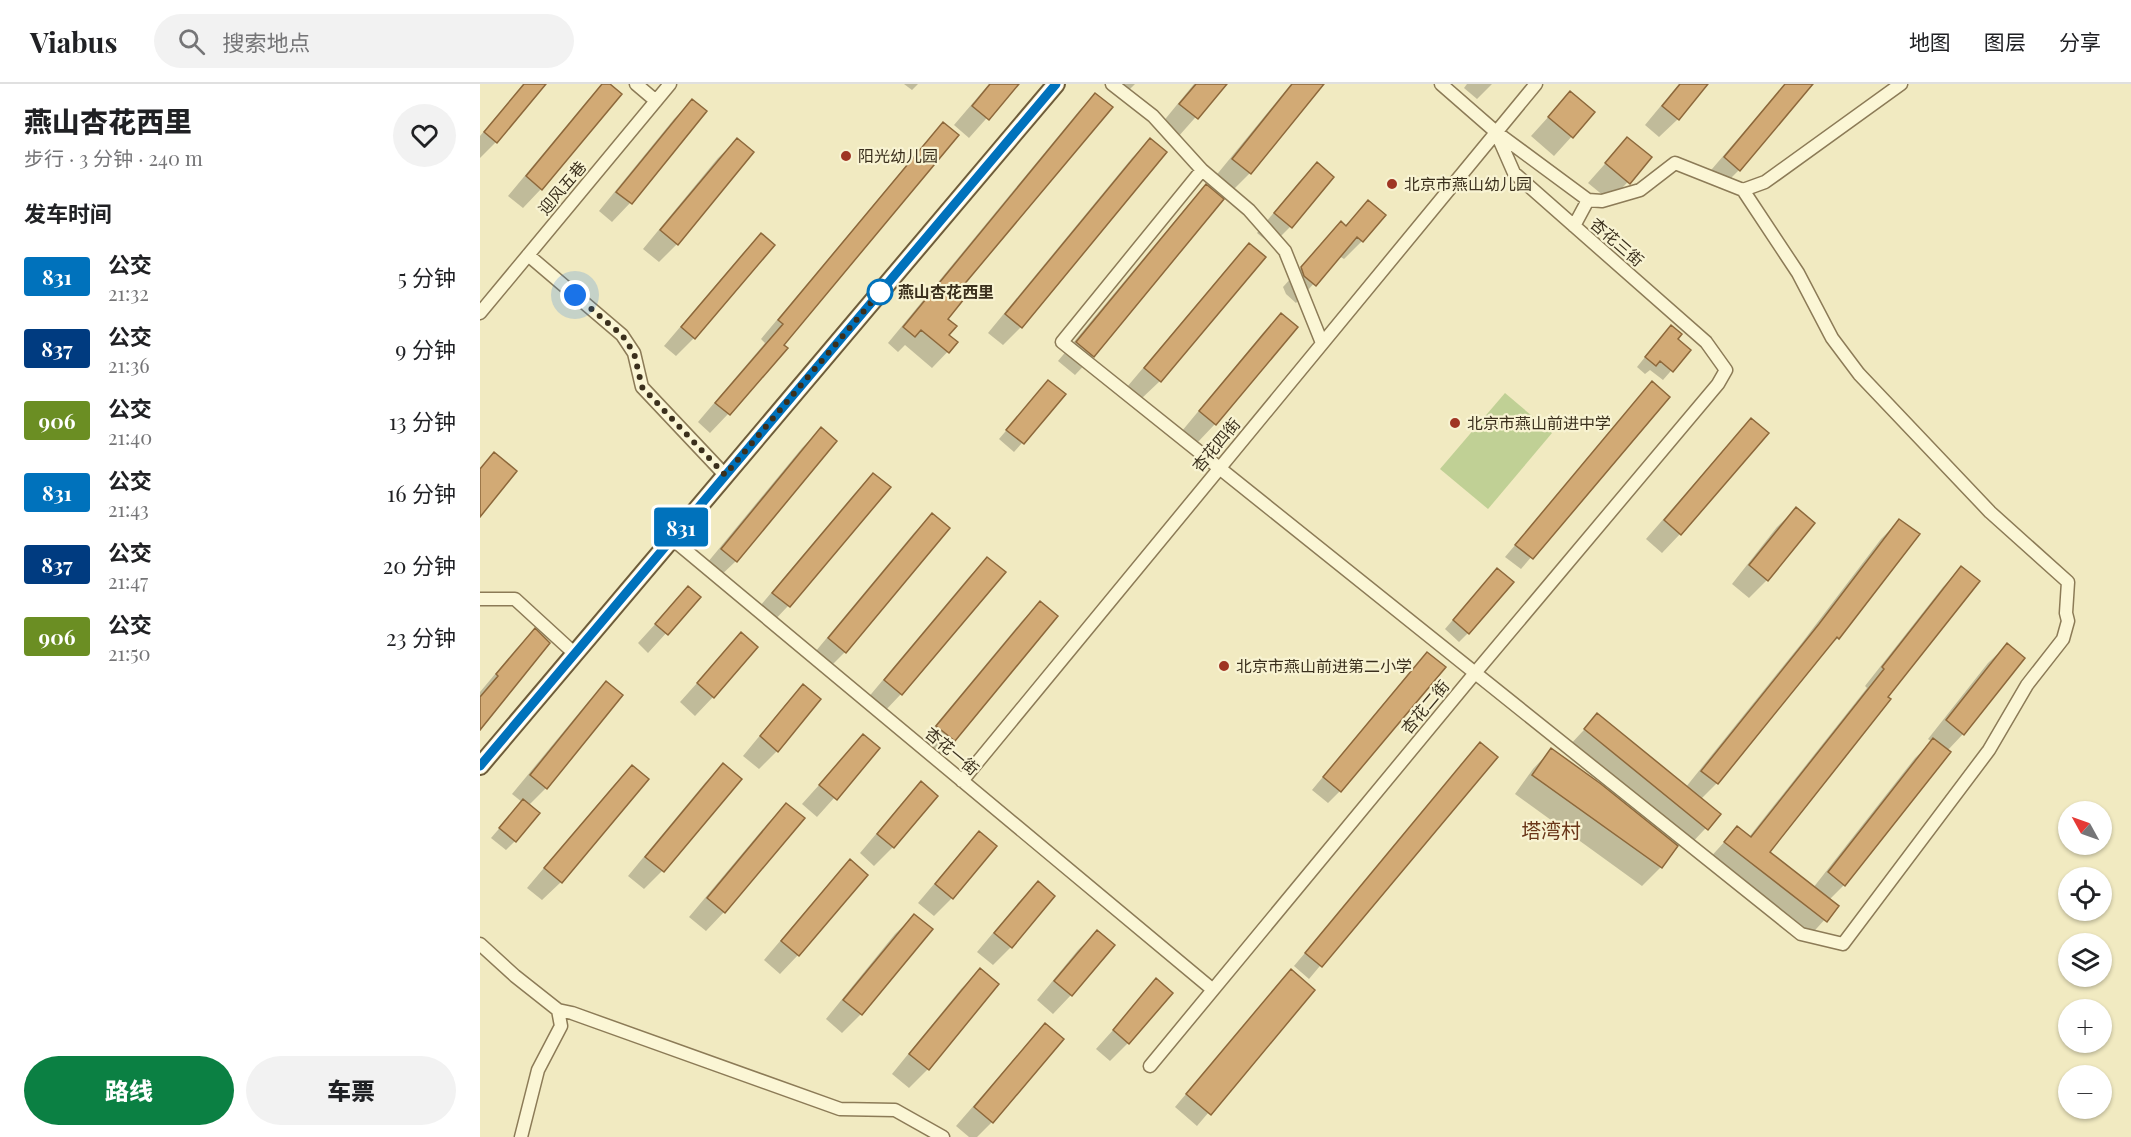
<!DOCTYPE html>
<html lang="zh">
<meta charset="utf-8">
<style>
:root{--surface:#fff;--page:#f2f2f2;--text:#202124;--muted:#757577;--line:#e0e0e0;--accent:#0b8043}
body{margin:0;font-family:"Playfair Display","Noto Sans SC",serif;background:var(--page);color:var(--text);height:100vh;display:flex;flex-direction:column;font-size:22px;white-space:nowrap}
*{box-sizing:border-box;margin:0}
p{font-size:20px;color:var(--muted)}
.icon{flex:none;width:33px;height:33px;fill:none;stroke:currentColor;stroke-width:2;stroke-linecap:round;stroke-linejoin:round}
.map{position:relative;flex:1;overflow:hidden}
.drawer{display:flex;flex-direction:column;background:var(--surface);width:480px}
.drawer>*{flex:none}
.badge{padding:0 12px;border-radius:4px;font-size:21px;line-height:39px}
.needle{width:39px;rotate:310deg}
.buttons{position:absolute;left:1578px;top:717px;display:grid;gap:12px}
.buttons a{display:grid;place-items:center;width:54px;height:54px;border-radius:50%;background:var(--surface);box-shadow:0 2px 4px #0004;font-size:30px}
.you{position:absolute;width:30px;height:30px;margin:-15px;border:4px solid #fff;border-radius:50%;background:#1a73e8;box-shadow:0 0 0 9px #1a73e833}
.map>.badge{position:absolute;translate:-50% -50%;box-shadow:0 0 0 3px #fff}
h2{padding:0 24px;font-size:22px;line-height:54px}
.round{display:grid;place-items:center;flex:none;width:63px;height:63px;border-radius:32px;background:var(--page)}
.summary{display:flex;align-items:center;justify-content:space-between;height:102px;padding:0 24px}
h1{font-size:28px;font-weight:800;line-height:45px}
.primary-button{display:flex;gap:12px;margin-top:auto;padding:12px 24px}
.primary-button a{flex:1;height:69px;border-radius:36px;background:var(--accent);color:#fff;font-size:24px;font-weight:800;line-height:69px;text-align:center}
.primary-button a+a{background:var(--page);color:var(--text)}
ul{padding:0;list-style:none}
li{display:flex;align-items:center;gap:18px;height:72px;padding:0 24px}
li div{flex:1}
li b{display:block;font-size:22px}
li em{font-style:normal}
li .badge{min-width:66px;font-weight:700;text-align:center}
header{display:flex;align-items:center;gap:36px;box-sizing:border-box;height:84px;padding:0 30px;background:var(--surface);border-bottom:2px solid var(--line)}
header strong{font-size:28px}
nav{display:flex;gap:33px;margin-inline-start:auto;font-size:21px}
.search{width:420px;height:54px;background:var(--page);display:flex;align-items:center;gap:15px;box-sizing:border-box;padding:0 21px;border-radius:33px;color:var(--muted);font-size:22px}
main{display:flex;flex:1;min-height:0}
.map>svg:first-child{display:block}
.green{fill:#c0d095}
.shadow{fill:#0003}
.building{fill:#d2aa75;stroke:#8d683b;stroke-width:1.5}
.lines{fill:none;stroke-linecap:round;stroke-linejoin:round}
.street-casing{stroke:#8c7b57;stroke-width:15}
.secondary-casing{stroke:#6e5c3b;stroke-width:20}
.street{stroke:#fbf6d5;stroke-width:12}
.secondary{stroke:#fbf6d5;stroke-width:16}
.line-casing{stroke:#fff;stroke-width:14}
.line{stroke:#0072bc;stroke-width:9}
.walk{stroke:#3b301d;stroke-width:6;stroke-dasharray:0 10.8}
.poi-dot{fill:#9f3523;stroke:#f8f3d2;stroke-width:2}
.stop-dot{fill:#fff;stroke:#0072bc;stroke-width:3}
.labels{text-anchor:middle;stroke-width:4.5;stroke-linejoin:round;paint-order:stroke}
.poi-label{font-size:16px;fill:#3b301d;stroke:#f8f3d2;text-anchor:start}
.street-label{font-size:16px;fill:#3b301d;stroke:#f8f3d2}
.stop-label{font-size:16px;font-weight:bold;fill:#3b301d;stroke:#f8f3d2;text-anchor:start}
.quarter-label{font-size:20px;fill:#6a3719;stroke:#f8f3d2}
</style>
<header>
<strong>Viabus</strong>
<div class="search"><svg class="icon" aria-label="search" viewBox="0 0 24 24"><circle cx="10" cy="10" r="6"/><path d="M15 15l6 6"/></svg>搜索地点</div>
<nav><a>地图</a><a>图层</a><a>分享</a></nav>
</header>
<main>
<section class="drawer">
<div class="summary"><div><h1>燕山杏花西里</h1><p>步行 · 3 分钟 · 240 m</p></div><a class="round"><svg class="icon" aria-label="heart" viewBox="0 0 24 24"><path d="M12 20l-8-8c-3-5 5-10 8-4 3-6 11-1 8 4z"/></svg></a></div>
<h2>发车时间</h2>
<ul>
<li><span class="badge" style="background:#0072bc;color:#fff">831</span><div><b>公交</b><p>21:32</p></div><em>5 分钟</em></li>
<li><span class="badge" style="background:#003b80;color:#fff">837</span><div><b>公交</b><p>21:36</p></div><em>9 分钟</em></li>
<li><span class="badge" style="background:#6b8e23;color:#fff">906</span><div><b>公交</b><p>21:40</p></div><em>13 分钟</em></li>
<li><span class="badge" style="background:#0072bc;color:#fff">831</span><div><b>公交</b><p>21:43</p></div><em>16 分钟</em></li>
<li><span class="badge" style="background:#003b80;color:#fff">837</span><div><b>公交</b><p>21:47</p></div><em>20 分钟</em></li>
<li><span class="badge" style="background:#6b8e23;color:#fff">906</span><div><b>公交</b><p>21:50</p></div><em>23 分钟</em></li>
</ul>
<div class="primary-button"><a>路线</a><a>车票</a></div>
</section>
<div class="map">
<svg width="1651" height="1053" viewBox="0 0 1651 1053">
<rect width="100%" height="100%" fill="#f1eac1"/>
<path class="green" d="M1025,309L1072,349L1008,425L960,385Z"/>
<path class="shadow" d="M43,0H64L16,58L0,74V52Z
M123,0H127L61,105L43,124L28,112L107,17Z
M424,0H438L432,6Z
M509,0H537L489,54L474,41Z
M639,0H655L648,7Z
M714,0H745L698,53L682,39Z
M811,0H842L770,89L751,108L734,94Z
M987,0H1012L997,15L984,4Z
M1199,0H1226L1198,35L1179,53L1165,41Z
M1305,0H1325L1259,86L1241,104L1226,92Z
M1090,9L1113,29L1074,72L1051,52Z
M615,11L475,210L465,235L467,251L476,259L452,284L425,261L418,268L408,259L599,27Z
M212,17L225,28L150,119L132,138L119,127L194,35Z
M463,40L302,261L305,264L248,330L230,349L218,338L285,259L281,255L445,59Z
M1147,55L1170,74L1130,117L1108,99Z
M257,56L197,160L179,178L163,165L238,74Z
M670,56L541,243L523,261L508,249L652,74Z
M837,80L852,93L810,143L792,161L777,149L819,98Z
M726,102L613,272L595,291L578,277L708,121Z
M888,118L882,157L864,175L859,172L816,219L806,210L803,203L861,139L865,142Z
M281,151L214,254L196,272L184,262L263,169Z
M769,161L680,297L661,315L647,303L751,180Z
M801,231L816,243L735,340L717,359L702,347L783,249Z
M1182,252L1196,255L1209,266L1183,296L1170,286L1165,290L1157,283Z
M1172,299L1188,313L1041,485L1025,473Z
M560,307L584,311L534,368L519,355Z
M1271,336L1287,350L1200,450L1182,469L1166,455L1253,355Z
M341,345L355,357L256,477L237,495L223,484L322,364Z
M393,391L408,403L308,522L290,541L275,528L375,409Z
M1316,425L1287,496L1269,514L1252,500L1297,443Z
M452,431L468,444L365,568L346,587L331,573L434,449Z
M1420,436L1438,451L1358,554L1339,572L1237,699L1221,715L1239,730L1208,763L1087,664L1118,631L1206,703L1321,560L1401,455Z
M507,475L523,488L421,610L403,629L387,615L489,493Z
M1482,484L1406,614L1288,768L1333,804L1435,674L1452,658L1448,655L1508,579L1527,561L1483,650L1467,667L1364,801L1349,816L1357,822L1327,855L1227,777L1257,744L1269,753L1387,604L1385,602L1463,503Z
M1008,495L988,549L979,558L965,545Z
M208,504L219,513L168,569L158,559Z
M560,519L576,533L474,656L455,675L439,661L542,537Z
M55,546L0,643V608L36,565Z
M261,550L233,613L215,632L200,618Z
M935,582L860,707L848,719L832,706Z
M127,599L141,611L66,704L49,721L35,757L26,766L11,754L42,718L32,710L108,618Z
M323,602L297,667L279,685L263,672L305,621Z
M383,652L398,665L337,733L322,720Z
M1000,660L1015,673L829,895L814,882Z
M1071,666L1196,762L1181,783L1162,802L1035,710L1053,685Z
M243,681L260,695L182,787L164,805L148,792L225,699Z
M152,683L167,695L81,798L62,816L47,804L134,701Z
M441,699L456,712L413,763L394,782L380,769L423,718Z
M306,721L323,734L244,828L226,847L209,833L288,739Z
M499,749L472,814L454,832L438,819L481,768Z
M370,777L386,791L318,871L300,890L284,876L352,796Z
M558,799L531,863L513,881L497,868L539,818Z
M434,832L451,845L381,930L362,949L346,935L415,850Z
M617,848L633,862L591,911L573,930L557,916L598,866Z
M500,886L517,900L448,985L429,1004L412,990L481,905Z
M677,897L648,959L630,977L616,965Z
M799,900L833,906L717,1042L695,1023Z
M565,941L582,956L512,1038L497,1053H489L476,1042L547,960Z"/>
<path class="building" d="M44,0H66L17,59L4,48Z
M122,0H130L142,10L62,106L46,92Z
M510,0H539L509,36L492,22Z
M716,0H747L718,35L699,20Z
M812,0H844L771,90L752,75Z
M1200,0H1228L1199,36L1182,22Z
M1305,0H1333L1260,87L1244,73Z
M1090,7L1115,28L1093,54L1068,33Z
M615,9L633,23L477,209L484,215L468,235L477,242L469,251L478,258L469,269L441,246L435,253L423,243Z
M212,15L227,27L152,120L136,108Z
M463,38L479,51L304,261L308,264L250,331L235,319L303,240L298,236Z
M1147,53L1172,73L1150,100L1125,79Z
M257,54L274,68L198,161L180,146Z
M670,54L687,68L542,244L525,230Z
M837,78L854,93L812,144L794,129Z
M726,100L744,115L614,273L596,258Z
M888,116L906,131L883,158L877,153L836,202L824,192L821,183L861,137L866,142Z
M281,149L295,161L215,255L201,243Z
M769,159L786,173L681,298L664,284Z
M801,229L818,243L736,341L719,327Z
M1191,241L1202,250L1198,255L1211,266L1193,288L1180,277L1176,282L1165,273Z
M568,296L586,310L544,360L526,346Z
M1172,297L1190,313L1053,475L1035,461Z
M1271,334L1289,349L1201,451L1184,436Z
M341,343L357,357L257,478L241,465Z
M14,368L37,387L0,433V385Z
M393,389L411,403L310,523L292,509Z
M1316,423L1335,439L1288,497L1269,481Z
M452,429L470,444L366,569L348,554Z
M1419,435L1440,450L1359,555L1357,553L1238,700L1221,687L1339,540Z
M507,473L526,488L422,611L404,596Z
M1481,482L1500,497L1408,613L1411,615L1290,768L1359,822L1347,838L1244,758L1257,742L1271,753L1404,585L1402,583Z
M1017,484L1034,498L989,550L973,536Z
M208,502L221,513L188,551L175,540Z
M560,517L578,532L475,657L456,642Z
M55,544L70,559L0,646V613L18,592L16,590Z
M261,548L278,563L234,614L217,599Z
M1527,559L1545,574L1484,651L1466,636Z
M947,568L966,583L861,708L843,693Z
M126,597L143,611L67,705L50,691Z
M323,600L341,615L298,668L280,652Z
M1117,629L1241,730L1228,746L1104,645Z
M383,650L400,664L357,716L339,701Z
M1453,654L1471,668L1365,802L1348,788Z
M1000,658L1018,673L842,883L825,869Z
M1071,664L1121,700L1198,762L1182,784L1052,691Z
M243,679L262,695L184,788L165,773Z
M152,681L169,695L82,799L64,784Z
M441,697L458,712L414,764L397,750Z
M43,715L60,729L36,758L19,744Z
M306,719L325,734L245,829L227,814Z
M499,747L517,762L473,815L455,800Z
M370,775L388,791L319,872L301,857Z
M558,797L575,812L532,864L514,849Z
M434,830L453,845L382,931L363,916Z
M617,846L635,861L592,912L574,897Z
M500,884L519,900L449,986L429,970Z
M811,885L835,906L731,1031L706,1010Z
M676,894L693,909L649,960L633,946Z
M565,939L584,955L513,1039L494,1023Z"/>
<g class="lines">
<g class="street-casing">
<path id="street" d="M156,0L176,17
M632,0L673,32L722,86L769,126L805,167L842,259
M961,0L1016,48L1108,116
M722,86L582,258L1321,850L1363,860L1509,666L1547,601L1583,555L1588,537L1586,529L1588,498L1510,428L1379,290L1352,254L1318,189L1263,106
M1108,116L1122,117L1160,106L1195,79L1263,106L1285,98L1421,0
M1094,142L1108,116
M48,171L142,251L154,269L162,303L245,391
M0,229L190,0
M191,454L732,905
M0,515H35L94,569
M482,697L1056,0
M0,860L35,892L78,926L81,942L58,986L41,1053
M78,926L92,929L360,1025L415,1026L463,1053
M670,982L995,589L1238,300L1246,286L1226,258L1034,89L1016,48"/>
</g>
<g class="secondary-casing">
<path id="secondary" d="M0,682L576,0"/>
</g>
<use href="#street" class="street"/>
<use href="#secondary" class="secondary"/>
</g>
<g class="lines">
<g class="line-casing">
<path id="line" d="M0,682L576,0"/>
</g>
<use href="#line" class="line"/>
<path class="walk" d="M95,211L142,251L154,269L162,303L245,391L400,208"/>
</g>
<g class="poi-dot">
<circle cx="366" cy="72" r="6"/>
<circle cx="912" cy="100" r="6"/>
<circle cx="975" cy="339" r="6"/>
<circle cx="744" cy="582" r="6"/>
</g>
<circle class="stop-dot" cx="400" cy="208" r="12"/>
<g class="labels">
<g class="poi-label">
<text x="378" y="78">阳光幼儿园</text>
<text x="924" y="106">北京市燕山幼儿园</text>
<text x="987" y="345">北京市燕山前进中学</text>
<text x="756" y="588">北京市燕山前进第二小学</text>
</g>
<g class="street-label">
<text transform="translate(82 104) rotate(-50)" y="6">迎风五巷</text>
<text transform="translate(1137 158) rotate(41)" y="6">杏花三街</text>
<text transform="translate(736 361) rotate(-50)" y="6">杏花四街</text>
<text transform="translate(945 623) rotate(-50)" y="6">杏花二街</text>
<text transform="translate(472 667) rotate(40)" y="6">杏花一街</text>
</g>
<g class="stop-label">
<text x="418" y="214">燕山杏花西里</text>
</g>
<g class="quarter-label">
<text x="1071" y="754">塔湾村</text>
</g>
</g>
</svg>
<div class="buttons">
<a><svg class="needle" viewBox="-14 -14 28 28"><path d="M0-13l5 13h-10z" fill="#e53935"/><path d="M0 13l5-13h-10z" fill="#757577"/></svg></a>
<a><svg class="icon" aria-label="locate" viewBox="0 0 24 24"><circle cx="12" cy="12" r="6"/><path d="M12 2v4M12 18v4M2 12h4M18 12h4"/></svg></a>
<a><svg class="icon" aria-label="layers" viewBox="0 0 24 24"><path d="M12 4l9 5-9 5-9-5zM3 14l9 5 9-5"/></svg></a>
<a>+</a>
<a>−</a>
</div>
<div class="you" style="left:95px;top:211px"></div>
<b class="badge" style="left:201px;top:443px;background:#0072bc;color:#fff">831</b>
</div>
</main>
